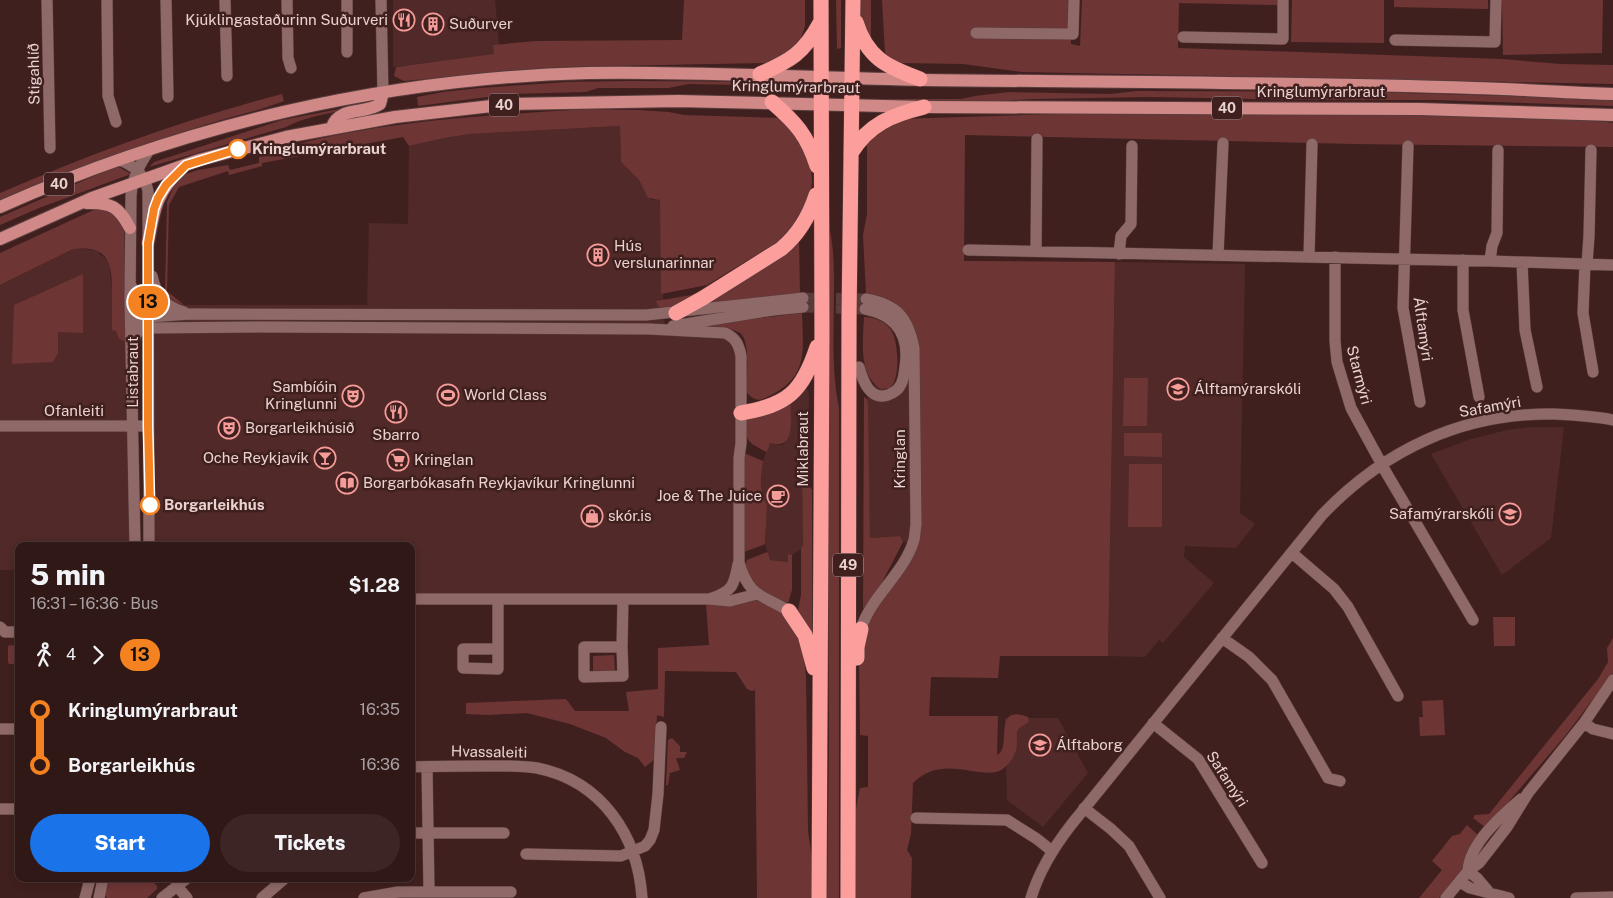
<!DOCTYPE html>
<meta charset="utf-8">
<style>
:root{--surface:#301817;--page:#3c2524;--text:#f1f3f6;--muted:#a8a0a1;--line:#4b3736;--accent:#1a73e8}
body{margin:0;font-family:"Public Sans",sans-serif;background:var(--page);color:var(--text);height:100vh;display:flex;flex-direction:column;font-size:19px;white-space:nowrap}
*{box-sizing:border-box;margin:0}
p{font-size:16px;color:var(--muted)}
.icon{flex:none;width:28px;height:28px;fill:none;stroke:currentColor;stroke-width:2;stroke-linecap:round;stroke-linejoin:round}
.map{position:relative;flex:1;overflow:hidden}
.sheet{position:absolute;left:15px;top:542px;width:400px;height:340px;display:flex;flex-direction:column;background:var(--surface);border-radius:10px;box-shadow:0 2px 8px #0003,0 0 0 1px var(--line)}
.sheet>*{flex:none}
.badge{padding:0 10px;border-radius:16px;font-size:18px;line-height:32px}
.map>.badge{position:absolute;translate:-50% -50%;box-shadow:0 0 0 2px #fff}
.legs{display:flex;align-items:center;gap:8px;height:55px;padding:0 15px;font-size:16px}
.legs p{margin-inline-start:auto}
.head{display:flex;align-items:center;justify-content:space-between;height:85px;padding:0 15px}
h1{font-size:28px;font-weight:800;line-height:38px}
.primary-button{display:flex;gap:10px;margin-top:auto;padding:10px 15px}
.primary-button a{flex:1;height:58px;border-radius:30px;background:var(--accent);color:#fff;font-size:20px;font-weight:800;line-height:58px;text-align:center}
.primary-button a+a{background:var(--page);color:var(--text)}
ul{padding:0 15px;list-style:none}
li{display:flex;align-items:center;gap:18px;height:55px;font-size:19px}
li i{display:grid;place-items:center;width:8px;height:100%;margin:0 6px;background:currentColor}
li i::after{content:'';width:12px;height:12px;margin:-6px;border:4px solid;border-radius:50%;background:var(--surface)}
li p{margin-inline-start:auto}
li:first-child i{background:linear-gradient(#0000 50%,currentColor 0)}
li:last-child i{background:linear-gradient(currentColor 50%,#0000 0)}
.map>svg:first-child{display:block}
.built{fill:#502928}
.green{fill:#6e3535}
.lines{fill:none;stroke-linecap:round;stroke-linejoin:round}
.minor-tunnel{stroke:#593b3a;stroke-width:11;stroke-dasharray:11 5.5;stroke-linecap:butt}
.minor-casing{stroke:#583d3d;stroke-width:12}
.major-casing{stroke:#583d3d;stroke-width:14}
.highway-casing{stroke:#583d3d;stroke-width:16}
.minor{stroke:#8f6967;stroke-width:11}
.major{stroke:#d08986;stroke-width:12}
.highway{stroke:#fc9e9b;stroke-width:15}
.line-1-casing{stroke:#fff;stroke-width:11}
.line-1{stroke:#f58220;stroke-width:8}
.stop-1-dot{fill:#fff;stroke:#f58220;stroke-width:2.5}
.labels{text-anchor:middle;stroke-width:5;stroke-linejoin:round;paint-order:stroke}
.shield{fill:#40201f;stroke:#b69d9c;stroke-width:1}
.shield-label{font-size:14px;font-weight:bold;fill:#e9d3d1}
.poi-label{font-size:15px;fill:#e9d3d1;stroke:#40201f;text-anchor:start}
.street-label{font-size:15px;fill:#e9d3d1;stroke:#40201f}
.stop-label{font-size:15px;font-weight:bold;fill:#e9d3d1;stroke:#40201f;text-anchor:start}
</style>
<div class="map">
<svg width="1613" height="898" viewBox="0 0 1613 898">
<rect width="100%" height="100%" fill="#40201f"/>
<path class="built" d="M393,0H495L500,54L393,67Z
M620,126L621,162L639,180L648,198L652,200L660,199L664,323L725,333L738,345L739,571L731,593L411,601V546H144L143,292L165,293L175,302L184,305H367L369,223L408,224L409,146L444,138L470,134Z
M73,249H84L97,251L109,262L116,331L118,333L139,342L138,546H19V570H0V285Z
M1115,262L1245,264L1240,513L1255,524L1236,548L1185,546L1184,557L1214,583L1163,643L1159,640L1145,657L1108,656Z
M918,381L917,543L903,542L899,536L870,538L867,399L874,385L881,389L889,388L894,382Z
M806,386L809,395L808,472H802L803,545L801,549L792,555L789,554L788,562L770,560L765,544L766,534L763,499L760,490L763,461L769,443L777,445H783L789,433L791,402Z
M1530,427H1564L1551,538L1502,575L1431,454L1471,439L1507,430Z
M1005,718H1058L1088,773L1043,827L1007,800Z"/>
<path class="green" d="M684,0H805V26L798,47L770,63L559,67L404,81L394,76L396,67L494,54L493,45L536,41L682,40Z
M836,0H841V48L837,49Z
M861,0H871V45L861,26Z
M882,0H1070L1071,44L1080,46L1082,0H1278L1277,5L1179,3L1178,48L1502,59L1560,64L1613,65V84L1022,72L963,64L902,63C893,62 889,61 885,53Z
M1292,0H1384V43L1291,42Z
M1394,0H1488V9L1394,7Z
M1502,0H1603L1602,53L1503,55Z
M629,81L789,82L790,86L689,84L668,88H598L586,92L510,94L418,106L417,97L443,92L480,88L567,82Z
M1136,91L1371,92L1613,99V106L1436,100H1318L1151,97L1033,99L987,102L883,103V99H961L975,96L1009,92L1111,94Z
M282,94L284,101C258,111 230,117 204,125C135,148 66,172 0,202V193C92,153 185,119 282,94Z
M376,102C347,112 313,113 286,127L149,167L154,162L282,120Z
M587,109L639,110L669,112L684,115L780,118L795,129L811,168L812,182L810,196L799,222L776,243L707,285L661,294L660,200L648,198L639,180L621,162L620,126L470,134L444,138L409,146L403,137L262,163V166L229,175L228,171L179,187L169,205L167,291L184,305L175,302L165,293L167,202L177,180L186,174L198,170L228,165L230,170L259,163V157C291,144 324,137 359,131C434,118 511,114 587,109Z
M1182,110L1522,117L1607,122L1613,123V147L1353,144L965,135L964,261L1115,262L1108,656H1000L998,678L931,677L929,716H998L997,755C1013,748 991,703 1028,717L1029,721C1026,725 1019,727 1018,730C1016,733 1017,739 1017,742C1017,753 1012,761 1004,768C985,784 944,751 913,783L911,834L907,850L912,858L911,898H855L854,819L860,788L868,787V736L860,735L859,660L868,621L909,562L919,346C914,317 896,297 866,293L863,235L867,214V144L873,135L899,119Z
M826,134L830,231C834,250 834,270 834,289C834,329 831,369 839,408V898H827L829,745Z
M117,166L131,174L39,208L0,225V217Z
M98,208C114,208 119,214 124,228L127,342L119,339L116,331L112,330C112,317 112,304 112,291C112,262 108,245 73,249L0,285V253Z
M799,239L800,294L699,306Z
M83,274V333L58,332V353L53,362L12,364L14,305Z
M704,293L666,310L658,306L656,301Z
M802,313C803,349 809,376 771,395C760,401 756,402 747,393C746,380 751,340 740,333C730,327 714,327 703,325Z
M864,317C876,317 889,323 893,334C898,345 901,381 889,388C888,388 882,389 881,389C858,375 863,340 864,317Z
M1124,378H1148L1147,426H1123Z
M864,397L867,399L868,404L870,538L900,536L903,542L879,588L863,609Z
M791,402C790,420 796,451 770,443L767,452C747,443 743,439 747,417Z
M1124,433H1162V457L1124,456Z
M744,453L763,461C762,475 757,492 767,504L765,544L744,552Z
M1129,464H1162V527H1128Z
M802,472H808L809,486L812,490V639L798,610L801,595V549L803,545Z
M767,552L769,555L770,560L788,562V554L792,555V590L788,603L769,595L755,587L744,567L747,560Z
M752,600L763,602L787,616L802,639L806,677L808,831L812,860L811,898H757L755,690L752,691L747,689L736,672L665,671L664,717L657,715L655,759L645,767L638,758L625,752L606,738L570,724L527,713L488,715L466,714V703L566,699L575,711H629L626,692L658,689V648L709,645L706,604Z
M1493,617H1515V646H1494Z
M1613,638V673L1565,736L1486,828L1473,818L1475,815L1489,814L1598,679L1608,662L1607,648Z
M9,645L19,646V664H9L8,662V647Z
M614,655L615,672L593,673V656Z
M1443,700L1445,735L1420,736L1419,717H1423L1422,701Z
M672,738L680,746V752H687L684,758H676L680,770L670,773L668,785H666L668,740Z
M1467,825L1480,837L1463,870L1439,898H1419L1442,870L1432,861L1452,836L1460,834Z
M110,879H150L157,886V889L147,898H107L105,895Z"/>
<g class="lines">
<path class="minor-tunnel" d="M803,298L866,299
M803,307L865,309"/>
<g class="minor-casing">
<path id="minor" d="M47,0L50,148
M107,0L108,96L116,122
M166,0L168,97
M225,0L227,76
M287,0L288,58L291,68
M381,0L383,93
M976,33L1073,34L1074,0
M1183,37L1283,39V0
M1395,40L1495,42L1496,0
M347,52V0
M1408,146L1403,308L1420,402
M118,160C133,164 145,175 148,191L149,546
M968,250L1490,261L1613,265
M1036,251L1037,139
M1119,254L1121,236L1131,224L1132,146
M1218,255L1223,143
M1309,257L1312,144
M1335,257V341L1337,362L1351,408L1387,474L1473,620
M1463,260V310L1479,397
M1490,261L1492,246L1497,233L1498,150
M1522,262L1525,330L1537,387
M1585,264L1583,313L1593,372
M1587,264L1589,236L1591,150
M152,276C157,297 164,306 184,312
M131,285C134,300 137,318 148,328L262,327L649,329L725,333C736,338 739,345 741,356V443L739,458V563C750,598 761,594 789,611
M673,326L773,310L803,307
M132,345L140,326L148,317L190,314L646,315L803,298
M859,367C863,381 870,401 888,395C893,393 898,390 900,386C904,380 904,374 905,367C910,335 897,315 865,309
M0,426H141
M135,546L130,300L131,196C132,178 140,164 150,149
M1292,553L1334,589L1348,607L1398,696
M712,598C733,591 734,585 738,564
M411,599H708L730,601L757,594
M498,599V669L463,668V649H498
M0,627L5,632H19
M861,629C871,596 904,574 914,540C915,535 915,530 916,525L914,348C908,318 898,305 866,299
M1222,638L1249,657L1272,680L1328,778L1340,781
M622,647L623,676L584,677V647H622L623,599
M1153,723L1198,759L1262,863
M1584,723L1593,729L1613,734
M0,729H19
M411,767C435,766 460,766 484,766C502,766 520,765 537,768C602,781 638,836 642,898
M427,767L429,891
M1084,808L1111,829L1129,846L1160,898
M0,809H19
M916,818L1007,820L1037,839L1052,851
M411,833H504
M526,854L621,856L645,846L650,840L654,830L658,794L661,727
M1468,871C1469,844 1501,816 1521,799
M1468,871L1477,878L1488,891
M1460,882L1470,888L1509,898
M177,886L187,898
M85,898L90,879
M99,898L103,879
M162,898L186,879
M262,898L284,879
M364,898L398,892H511
M1031,898C1039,871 1054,847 1071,825L1322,515C1384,450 1462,413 1552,414C1572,415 1594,416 1613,420
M1446,898L1468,871L1479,863L1507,827L1528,793L1584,723L1613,680
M1576,898L1613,897"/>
</g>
<g class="major-casing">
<path id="major" d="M332,127C339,106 364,115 380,104L383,93
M87,203C111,202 119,207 130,228
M0,207C184,125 386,78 588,73C700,71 812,78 924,80C1107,82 1291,82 1474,88C1520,89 1567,93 1613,94
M0,239L92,198L199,160L286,137L395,117L509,104L678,101L924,107L1420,109L1613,115
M148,243C154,210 156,192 182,168"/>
</g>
<g class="highway-casing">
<path id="highway" d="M856,22C867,58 887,67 920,79
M760,74C790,61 804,53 820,23
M772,102C796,123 807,135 817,166
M851,153C869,124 892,115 924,107
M676,313L703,298L781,249C799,234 809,217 816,195
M741,413C788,405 802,392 817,347
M789,611L805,635L814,668
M857,658V647L861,629
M819,898L822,334L821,0
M848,898L849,319L853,0"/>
</g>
<use href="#minor" class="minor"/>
<use href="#major" class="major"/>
<use href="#highway" class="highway"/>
</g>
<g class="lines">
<g class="line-1-casing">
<path id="line-1" d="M150,505L148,426V243L154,209L158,198L166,185L186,165L238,149"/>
</g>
<use href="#line-1" class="line-1"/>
</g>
<defs>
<g id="restaurant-ring" transform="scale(1.125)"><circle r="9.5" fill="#40201f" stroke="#f59b98" stroke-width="1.5"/><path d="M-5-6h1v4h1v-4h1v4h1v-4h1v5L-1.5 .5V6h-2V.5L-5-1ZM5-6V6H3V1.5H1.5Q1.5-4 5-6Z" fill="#f59b98"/></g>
<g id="building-ring" transform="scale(1.125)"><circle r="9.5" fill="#40201f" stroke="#f59b98" stroke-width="1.5"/><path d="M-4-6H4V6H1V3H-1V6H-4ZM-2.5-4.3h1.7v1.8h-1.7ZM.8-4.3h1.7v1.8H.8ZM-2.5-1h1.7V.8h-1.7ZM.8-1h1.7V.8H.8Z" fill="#f59b98"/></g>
<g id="school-ring" transform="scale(1.125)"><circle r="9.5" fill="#40201f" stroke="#f59b98" stroke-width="1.5"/><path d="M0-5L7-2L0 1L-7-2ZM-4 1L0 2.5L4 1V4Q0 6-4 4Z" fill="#f59b98"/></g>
<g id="stadium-ring" transform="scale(1.125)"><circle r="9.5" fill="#40201f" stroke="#f59b98" stroke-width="1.5"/><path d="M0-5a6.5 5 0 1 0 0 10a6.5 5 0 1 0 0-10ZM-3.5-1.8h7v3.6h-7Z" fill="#f59b98"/></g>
<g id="theatre-ring" transform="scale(1.125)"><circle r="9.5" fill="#40201f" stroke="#f59b98" stroke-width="1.5"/><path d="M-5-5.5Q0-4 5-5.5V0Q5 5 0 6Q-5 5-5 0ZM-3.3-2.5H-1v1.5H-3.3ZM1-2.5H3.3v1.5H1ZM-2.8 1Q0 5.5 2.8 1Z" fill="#f59b98"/></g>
<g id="bar-ring" transform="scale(1.125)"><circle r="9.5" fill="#40201f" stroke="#f59b98" stroke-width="1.5"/><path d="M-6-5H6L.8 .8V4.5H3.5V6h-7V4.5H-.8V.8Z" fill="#f59b98"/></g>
<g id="supermarket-ring" transform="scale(1.125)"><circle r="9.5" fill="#40201f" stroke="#f59b98" stroke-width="1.5"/><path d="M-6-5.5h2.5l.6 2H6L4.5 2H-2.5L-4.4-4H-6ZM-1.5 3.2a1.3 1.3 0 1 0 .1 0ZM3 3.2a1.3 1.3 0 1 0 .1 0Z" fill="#f59b98"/></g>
<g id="library-ring" transform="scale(1.125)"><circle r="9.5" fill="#40201f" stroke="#f59b98" stroke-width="1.5"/><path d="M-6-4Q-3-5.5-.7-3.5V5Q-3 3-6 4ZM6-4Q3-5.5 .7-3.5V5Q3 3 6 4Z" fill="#f59b98"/></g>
<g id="cafe-ring" transform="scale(1.125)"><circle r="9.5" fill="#40201f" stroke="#f59b98" stroke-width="1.5"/><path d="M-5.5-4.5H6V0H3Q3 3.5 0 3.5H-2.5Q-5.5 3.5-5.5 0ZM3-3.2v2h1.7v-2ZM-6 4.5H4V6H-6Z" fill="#f59b98"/></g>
<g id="shop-ring" transform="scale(1.125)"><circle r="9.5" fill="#40201f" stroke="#f59b98" stroke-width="1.5"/><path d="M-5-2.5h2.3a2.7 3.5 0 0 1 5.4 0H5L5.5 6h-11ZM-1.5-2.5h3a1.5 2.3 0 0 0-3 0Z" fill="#f59b98"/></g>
</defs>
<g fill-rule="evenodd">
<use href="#restaurant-ring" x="404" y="20"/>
<use href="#building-ring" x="433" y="24"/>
<use href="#building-ring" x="598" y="255"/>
<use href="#school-ring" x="1178" y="389"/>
<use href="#stadium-ring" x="448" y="395"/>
<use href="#theatre-ring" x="353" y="396"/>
<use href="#restaurant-ring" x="396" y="412"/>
<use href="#theatre-ring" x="229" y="428"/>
<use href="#bar-ring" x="325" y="458"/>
<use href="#supermarket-ring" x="398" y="460"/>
<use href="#library-ring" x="347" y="483"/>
<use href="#cafe-ring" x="778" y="496"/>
<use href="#school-ring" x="1510" y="514"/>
<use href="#shop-ring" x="592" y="516"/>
<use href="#school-ring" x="1040" y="745"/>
</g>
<g class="stop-1-dot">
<circle cx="238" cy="149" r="9"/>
<circle cx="150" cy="505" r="9"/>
</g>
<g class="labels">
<g class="shield">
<rect x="489" y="93.5" width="30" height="23" rx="4"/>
<rect x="1212" y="96.5" width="30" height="23" rx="4"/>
<rect x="44" y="172.5" width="30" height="23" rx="4"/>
<rect x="833" y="553.5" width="30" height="23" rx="4"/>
</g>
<g class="shield-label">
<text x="504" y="110">40</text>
<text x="1227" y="113">40</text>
<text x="59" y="189">40</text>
<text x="848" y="570">49</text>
</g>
<g class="poi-label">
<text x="388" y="25" text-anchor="end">Kjúklingastaðurinn Suðurveri</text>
<text x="449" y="29">Suðurver</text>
<text x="614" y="251">Hús<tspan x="614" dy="17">verslunarinnar</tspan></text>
<text x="337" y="392" text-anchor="end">Sambíóin<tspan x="337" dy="17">Kringlunni</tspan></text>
<text x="1194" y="394">Álftamýrarskóli</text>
<text x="464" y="400">World Class</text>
<text x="245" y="433">Borgarleikhúsið</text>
<text x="396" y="440" text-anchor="middle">Sbarro</text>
<text x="309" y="463" text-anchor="end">Oche Reykjavík</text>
<text x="414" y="465">Kringlan</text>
<text x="363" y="488">Borgarbókasafn Reykjavíkur Kringlunni</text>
<text x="762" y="501" text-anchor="end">Joe &amp; The Juice</text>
<text x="1494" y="519" text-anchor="end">Safamýrarskóli</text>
<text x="608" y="521">skór.is</text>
<text x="1056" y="750">Álftaborg</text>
</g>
<g class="street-label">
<text transform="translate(34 74) rotate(-91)" y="5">Stigahlíð</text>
<text transform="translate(796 87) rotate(1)" y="5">Kringlumýrarbraut</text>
<text x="1321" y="97">Kringlumýrarbraut</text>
<text transform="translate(1423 329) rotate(82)" y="5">Álftamýri</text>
<text transform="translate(133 372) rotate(-90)" y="5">Listabraut</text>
<text transform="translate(1359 375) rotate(75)" y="5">Starmýri</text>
<text transform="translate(1490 407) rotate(-10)" y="5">Safamýri</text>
<text x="74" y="416">Ofanleiti</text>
<text transform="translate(803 449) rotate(-90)" y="5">Miklabraut</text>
<text transform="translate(900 459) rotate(-90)" y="5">Kringlan</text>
<text transform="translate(489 752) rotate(1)" y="5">Hvassaleiti</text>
<text transform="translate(1227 779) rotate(57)" y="5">Safamýri</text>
</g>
<g class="stop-label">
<text x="252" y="154">Kringlumýrarbraut</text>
<text x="164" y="510">Borgarleikhús</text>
</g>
</g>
</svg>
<b class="badge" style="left:148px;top:302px;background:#f58220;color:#111">13</b>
<section class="sheet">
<div class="head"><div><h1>5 min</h1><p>16:31 – 16:36 · Bus</p></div><b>$1.28</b></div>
<div class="legs"><svg class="icon" aria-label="walk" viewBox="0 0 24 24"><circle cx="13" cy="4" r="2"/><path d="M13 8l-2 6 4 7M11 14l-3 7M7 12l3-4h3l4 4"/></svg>4<svg class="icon" aria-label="forward" viewBox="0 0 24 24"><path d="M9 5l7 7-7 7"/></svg><b class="badge" style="background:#f58220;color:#111">13</b></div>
<ul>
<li><i style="color:#f58220"></i><b>Kringlumýrarbraut</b><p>16:35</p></li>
<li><i style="color:#f58220"></i><b>Borgarleikhús</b><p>16:36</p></li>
</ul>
<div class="primary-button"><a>Start</a><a>Tickets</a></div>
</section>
</div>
